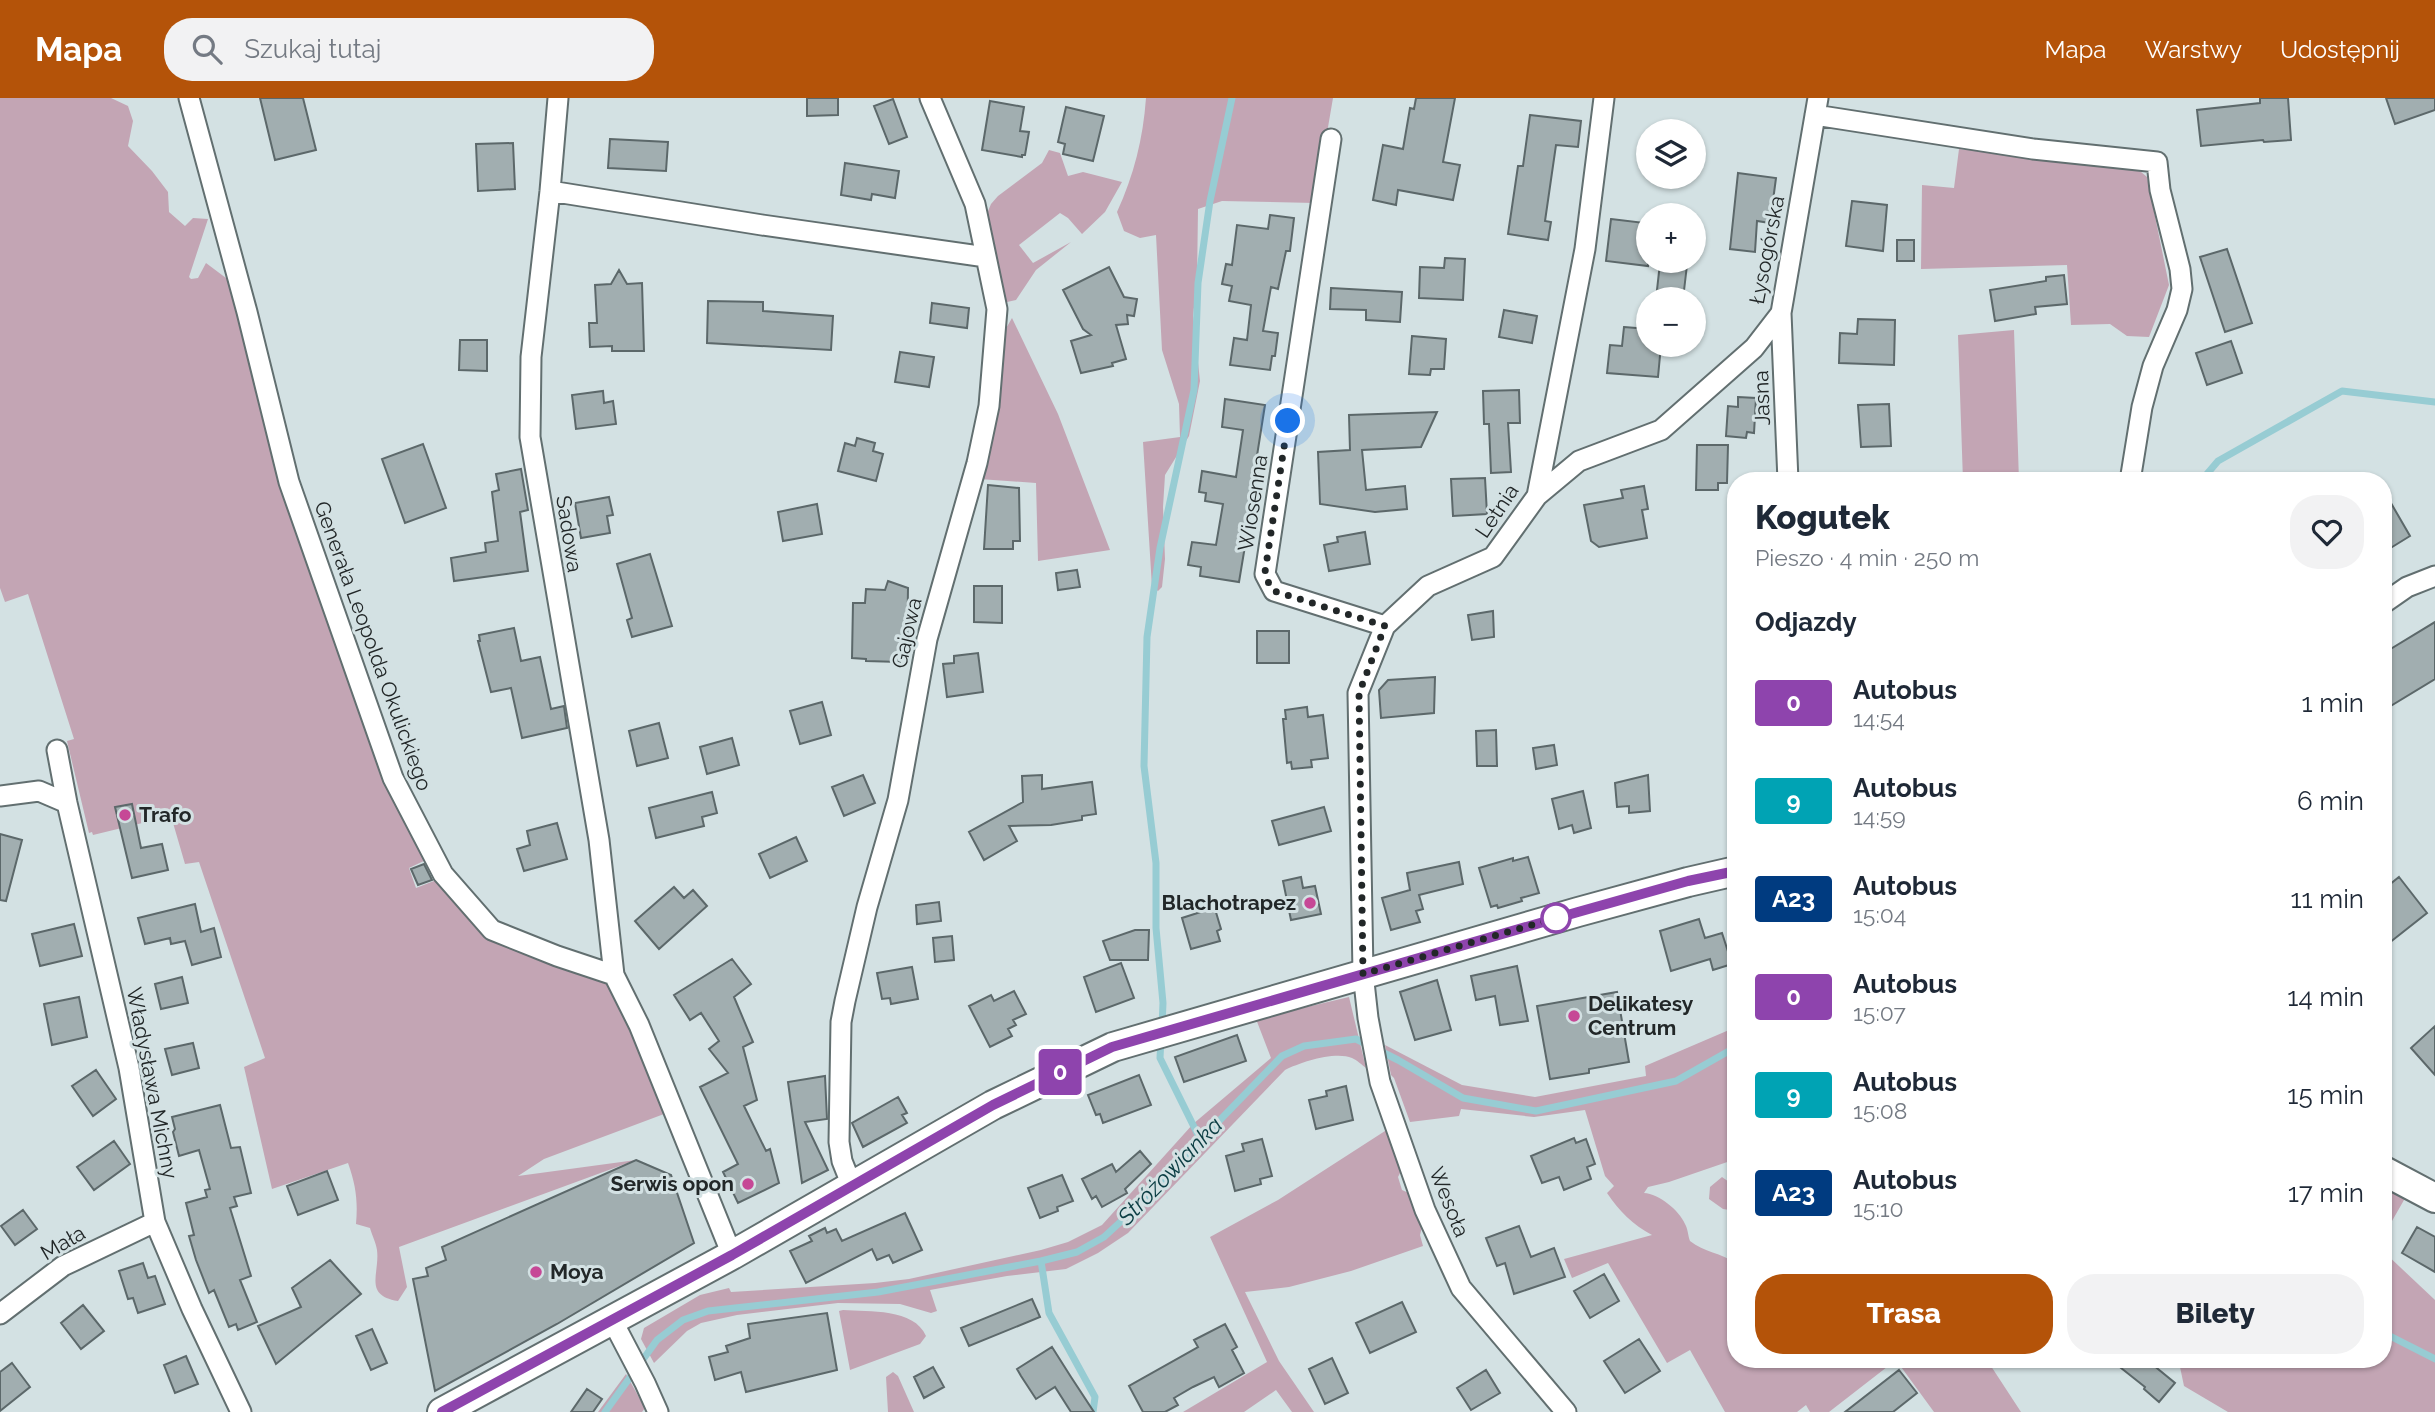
<!DOCTYPE html>
<html lang="pl">
<meta charset="utf-8">
<style>
:root{--surface:#fff;--page:#f2f2f3;--text:#1f2937;--muted:#747a83;--accent:#b45309}
body{margin:0;font-family:Raleway,sans-serif;background:var(--page);color:var(--text);height:100vh;display:flex;flex-direction:column;font-size:26px;white-space:nowrap}
*{box-sizing:border-box;margin:0}
p{font-size:23px;color:var(--muted)}
.icon{flex:none;width:38px;height:38px;fill:none;stroke:currentColor;stroke-width:2;stroke-linecap:round;stroke-linejoin:round}
.map{position:relative;flex:1;overflow:hidden}
.details{position:absolute;left:1727px;top:374px;width:665px;height:896px;display:flex;flex-direction:column;background:var(--surface);border-radius:28px;box-shadow:0 2px 5px #0004}
.details>*{flex:none}
.badge{padding:0 14px;border-radius:5px;font-size:24px;line-height:46px}
.fabs{position:absolute;left:1636px;top:21px;display:grid;gap:14px}
.fabs a{display:grid;place-items:center;width:70px;height:70px;border-radius:50%;background:var(--surface);box-shadow:0 2px 5px #0004;font-size:35px}
.you{position:absolute;width:35px;height:35px;margin:-18px;border:5px solid #fff;border-radius:50%;background:#1a73e8;box-shadow:0 0 0 10px #1a73e833}
.map>.badge{position:absolute;translate:-50% -50%;box-shadow:0 0 0 4px #fff}
h2{padding:0 28px;font-size:26px;line-height:63px}
.round{display:grid;place-items:center;flex:none;width:74px;height:74px;border-radius:28px;background:var(--page)}
.summary{display:flex;align-items:center;justify-content:space-between;height:119px;padding:0 28px}
h1{font-size:33px;font-weight:800;line-height:52px}
.action{display:flex;gap:14px;margin-top:auto;padding:14px 28px}
.action a{flex:1;height:80px;border-radius:28px;background:var(--accent);color:#fff;font-size:28px;font-weight:800;line-height:80px;text-align:center}
.action a+a{background:var(--page);color:var(--text)}
ul{padding:0;list-style:none}
li{display:flex;align-items:center;gap:21px;height:98px;padding:0 28px}
li div{flex:1}
li b{display:block;font-size:26px}
li em{font-style:normal}
li .badge{min-width:77px;font-weight:700;text-align:center}
header{display:flex;align-items:center;gap:42px;box-sizing:border-box;height:98px;padding:0 35px;background:var(--accent);color:#fff}
header strong{font-size:33px}
nav{display:flex;gap:38px;margin-inline-start:auto;font-size:24px}
.search{width:490px;height:63px;background:var(--page);display:flex;align-items:center;gap:18px;box-sizing:border-box;padding:0 24px;border-radius:28px;color:var(--muted);font-size:26px}
.map>svg:first-child{display:block}
.green{fill:#c3a5b4}
.lines{fill:none;stroke-linecap:round;stroke-linejoin:round}
.stream{stroke:#97ccd3;stroke-width:7}
.building{fill:#a1aeb0;stroke:#5c686a;stroke-width:2}
.minor-casing{stroke:#626f70;stroke-width:23}
.secondary-casing{stroke:#626f70;stroke-width:32}
.minor{stroke:#fff;stroke-width:19}
.secondary{stroke:#fff;stroke-width:28}
.line-casing{stroke:#fff;stroke-width:16}
.line{stroke:#8e44ad;stroke-width:10}
.walk{stroke:#222728;stroke-width:7;stroke-dasharray:0 12.6}
.poi-dot{fill:#c64896;stroke:#d3e1e3;stroke-width:2.5}
.stop-dot{fill:#fff;stroke:#8e44ad;stroke-width:3.5}
.labels{text-anchor:middle;stroke-width:6;stroke-linejoin:round;paint-order:stroke}
.street-label{font-size:21px;fill:#222728;stroke:#d3e1e3}
.poi-label{font-size:21px;font-weight:bold;fill:#222728;stroke:#d3e1e3;text-anchor:start}
.water-label{font-size:23px;font-style:italic;fill:#0b3d43;stroke:#d3e1e3}
</style>
<header>
<strong>Mapa</strong>
<div class="search"><svg class="icon" aria-label="search" viewBox="0 0 24 24"><circle cx="10" cy="10" r="6"/><path d="M15 15l6 6"/></svg>Szukaj tutaj</div>
<nav><a>Mapa</a><a>Warstwy</a><a>Udostępnij</a></nav>
</header>
<div class="map">
<svg width="2435" height="1314" viewBox="0 0 2435 1314">
<rect width="100%" height="100%" fill="#d3e1e3"/>
<path class="green" d="M0,0H111L128,8L133,23L128,48L152,73L168,94L169,114L185,128L193,120L208,121L189,179L191,181L198,180L206,165L234,186L242,232L430,760L409,770L416,790L439,781L473,825L505,847L590,876L607,885L620,901L664,1016L544,1061L518,1078L636,1062L399,1149L407,1189L398,1203C363,1197 380,1176 377,1152C376,1145 372,1137 370,1130L356,1126C358,1104 356,1087 348,1065L272,1091L244,969L265,960L199,764L185,766L171,718L93,737L92,734L89,735L67,643L74,641L28,496L5,504L0,490Z
M1146,0H1333L1315,105L1222,103L1198,111L1197,183L1193,218L1200,283L1189,338L1165,377L1163,409L1165,461L1162,489L1158,493L1152,489L1143,344L1180,339L1179,306L1162,252L1156,137L1140,140L1124,133L1117,114C1134,77 1143,41 1146,0Z
M1959,51L2134,68L2147,79L2169,187L2149,239L2127,238L2110,226L2071,227L2067,167L1921,171L1922,87L1954,90Z
M1049,52L1060,55L1068,78L1083,74L1122,84L1105,114L1082,136L1068,120L1060,115L1019,147L1033,165L1071,144L1036,172L1016,202L1007,204L1000,199L986,118L991,106L998,98L1042,65Z
M1012,220L1058,316L1110,452L1038,463L1036,385L979,381L1000,241Z
M2014,232L2019,383H1963L1958,237Z
M1349,899L1366,970C1362,967 1357,962 1352,960C1335,953 1301,964 1285,972L1128,1135L1098,1155L1066,1171L1007,1178L930,1192L937,1213L931,1215L900,1206L838,1205L737,1217L701,1225L687,1233L654,1265L641,1241L644,1230L700,1197L729,1190L731,1194L875,1185L909,1181L1041,1152L1068,1144L1102,1127L1193,1026L1271,960L1256,921Z
M1736,929V1061L1669,1084L1648,1089L1644,1095C1659,1096 1679,1112 1685,1126C1688,1131 1688,1138 1690,1143C1704,1154 1721,1155 1736,1165V1262H1987L2021,1314H1934L1896,1262L1829,1314H1810L1806,1307L1797,1314H1725L1690,1252L1667,1265L1608,1165L1572,1180L1564,1161L1652,1137C1633,1127 1619,1113 1607,1095L1614,1088L1605,1078L1585,1012L1534,1019L1461,1011L1459,1018L1410,1024L1394,980L1391,977L1385,947L1462,987L1535,999L1646,978L1645,968Z
M1385,1033L1391,1034L1403,1069L1398,1079L1402,1092L1411,1096L1422,1129L1420,1137L1423,1148L1351,1173L1289,1189L1245,1194L1279,1263L1314,1314H1292L1276,1292L1244,1314H1183L1267,1264L1210,1139L1278,1102Z
M1722,1079L1736,1089V1113L1723,1111L1709,1101L1710,1089Z
M2384,1084L2402,1096L2404,1102L2384,1137Z
M2384,1154L2435,1202V1314H2228L2184,1288L2180,1269L2182,1262H2384Z
M843,1212C869,1214 914,1210 926,1238L920,1246L850,1272L839,1213Z
M893,1274L898,1278L914,1314H888L886,1279Z
M626,1276L645,1310L642,1314H598Z"/>
<g class="lines">
<path class="stream" d="M2201,383L2218,363L2342,293L2435,304
M1162,928L1163,905L1156,830V765L1144,668L1147,539L1160,450L1194,292L1198,185L1210,103L1232,0
M1161,940L1160,960L1200,1041
M1041,1163L1049,1215L1095,1299L1093,1314
M2384,1235L2435,1261
M605,1314L657,1242L683,1222L708,1213L878,1194L1041,1163L1077,1154L1104,1139L1129,1116L1282,958L1304,948L1356,941L1398,962L1463,1000L1536,1013L1676,983L1736,949"/>
</g>
<path class="building" d="M260,0H303L316,52L275,62Z
M807,0H838V17L807,18Z
M1416,0H1455L1443,64L1460,67L1453,102L1398,92L1396,107L1373,102L1383,47L1403,51L1410,10L1414,11Z
M2260,0H2288L2291,42L2264,44L2263,42L2201,48L2197,12L2260,5Z
M2386,0H2435V12L2395,26Z
M893,1L907,39L889,46L874,8Z
M990,3L1024,9L1020,33L1029,34L1025,57H1022V59L982,52Z
M1066,9L1104,18L1093,63L1063,56L1065,46L1058,44Z
M1530,17L1581,23L1578,49L1556,47L1545,123L1551,124L1548,142L1508,136L1518,68H1523Z
M610,41L668,44L666,73L608,70Z
M513,45L515,91L478,93L476,46Z
M845,65L899,73L895,100L872,96L871,102L841,97Z
M1738,75L1776,80L1770,125L1757,123L1755,154L1730,151Z
M1852,103L1887,107L1883,153L1846,148Z
M1270,117L1294,120L1290,153H1286L1278,191L1271,189L1263,233L1278,235L1275,258H1272L1270,272L1230,267L1234,240L1247,242L1251,207L1229,203L1232,188L1222,186L1226,166L1232,167L1237,127L1268,131Z
M1611,121L1645,125L1644,129L1648,130V168L1606,163Z
M1897,142H1914V163H1897Z
M2227,151L2252,225L2225,234L2200,159Z
M1445,160L1465,161L1463,202L1419,200L1420,169L1444,170Z
M1660,165L1687,167L1683,201H1663L1664,193L1657,192Z
M1109,169L1124,199L1137,201L1134,218L1127,217L1128,226L1116,227L1126,261L1112,265L1113,268L1081,275L1071,243L1091,237L1083,231L1063,192Z
M619,172L627,186L642,185L644,253H612V248L590,249L589,225H597L595,187L611,186Z
M2064,177L2067,206L2035,209L2036,216L1995,223L1990,192L2046,183V179Z
M1331,190L1402,194L1400,224L1366,222V212L1330,211Z
M708,203L763,204V213L833,218L831,252L707,245Z
M932,205L969,210L967,230L930,225Z
M1504,212L1537,218L1532,245L1499,239Z
M1858,221L1895,222L1894,267L1839,265L1840,235L1857,236Z
M1624,229L1648,231V247H1661L1658,279L1607,275L1610,247L1622,248Z
M1412,238L1446,241L1444,271H1431L1430,277L1409,276Z
M460,242H487V273L459,272Z
M2231,243L2242,275L2207,287L2196,255Z
M900,254L934,259L929,289L895,284Z
M1519,292L1520,325H1508L1511,374L1491,375L1489,326H1484L1483,293Z
M603,293L604,305L613,303L616,326L576,331L572,297Z
M1738,299L1756,300L1754,335L1747,334L1746,340L1726,338L1728,308L1738,309Z
M1225,301L1265,307L1256,364H1259L1239,484L1200,478L1201,469L1188,467L1192,444L1216,447L1223,406L1205,403L1206,395L1199,394L1202,373L1236,379L1243,332L1222,329Z
M1889,306L1891,348L1861,349L1858,307Z
M1437,314L1421,349L1362,352L1366,392L1405,388L1407,411L1375,414L1320,406L1318,354L1350,352L1349,317Z
M857,340L875,345L873,353L883,356L876,383L838,373L845,345L855,348Z
M423,346L446,410L405,425L382,361Z
M1697,347H1728L1727,385H1718V392H1696Z
M521,371L528,412L520,414L528,473L454,483L451,460L486,454L485,445L498,443L492,394L499,392L496,376Z
M1485,380L1487,416L1453,418L1451,381Z
M988,387L1019,390L1020,443H1013V451H984Z
M1644,388L1648,411L1642,412L1647,440L1599,449L1591,443L1584,407L1623,400L1621,392Z
M2384,393L2410,438L2384,454Z
M609,399L613,417L607,418L610,435L581,440L575,405Z
M817,406L822,436L783,443L778,414Z
M1365,434L1370,466L1329,473L1324,447L1338,444L1337,439Z
M650,456L672,528L632,539L627,522L632,520L617,466Z
M1077,472L1080,489L1058,492L1056,475Z
M888,483L908,490L907,557L900,556V564L866,563V561L852,560L853,505H865L866,491L885,492Z
M974,488H1002V525L974,524Z
M1493,513L1494,539L1472,542L1468,517Z
M2435,524V581L2384,612V555Z
M514,530L521,563L540,559L551,611L564,608L567,630L522,640L511,590L491,594L478,543H480L479,537Z
M1257,533H1289V565H1257Z
M978,555L983,594L947,599L943,566L954,565V558Z
M1435,579L1434,615L1381,620L1379,592L1388,582Z
M822,604L831,637L800,646L790,613Z
M1307,609L1308,619L1323,617L1328,660L1311,662L1312,669L1292,671L1291,664L1287,665L1283,621H1286L1285,612Z
M659,625L668,660L637,668L629,633Z
M1496,632L1497,668H1477L1476,633Z
M732,640L739,667L707,676L700,649Z
M1554,647L1557,667L1536,671L1533,650Z
M863,677L875,705L844,718L832,689Z
M1042,677V691L1092,684L1096,716L1082,718V722L1051,727L1009,728L1017,743L984,762L969,734L1023,704L1022,678Z
M1648,677L1650,713L1629,715V708L1617,709L1615,685Z
M1583,693L1591,730L1574,735L1572,727L1559,731L1552,701Z
M712,694L717,715L702,719L704,728L656,740L649,710Z
M132,706L141,750L162,746L168,772L132,780L115,709Z
M1324,709L1331,733L1279,747L1272,723Z
M557,725L567,761L524,773L517,751L530,747L527,733Z
M0,736L22,742L6,803L0,802Z
M796,739L807,763L770,780L759,756Z
M1528,759L1539,795L1521,800L1522,803L1498,810L1497,807L1491,809L1479,770L1513,760V763Z
M1459,764L1463,786L1419,797L1423,811L1416,813L1420,824L1391,832L1382,800L1410,792L1407,775Z
M424,766L432,782L418,787L411,771Z
M1301,779L1303,790L1315,788L1321,816L1291,822L1283,783Z
M2399,779L2427,815L2384,849V791Z
M674,789L684,800L693,792L707,808L659,851L635,823Z
M939,804L941,823L917,826L916,807Z
M195,806L201,834L214,830L221,859L192,867L185,843L171,846L170,840L145,846L138,820Z
M1210,811H1215L1221,831L1217,833L1220,843L1191,851L1182,820Z
M1699,821L1705,840L1722,835L1732,866L1713,872L1710,861L1671,873L1660,833Z
M74,826L82,858L40,868L32,836Z
M1135,832H1149L1148,862H1110L1103,843Z
M952,838L954,862L935,864L933,840Z
M732,861L751,886L734,899L753,944L743,949L757,1002L744,1008L766,1053L770,1051L779,1085L738,1105L723,1074L738,1066L700,989L728,975L709,951L719,943L701,915L690,922L674,897Z
M1121,865L1134,900L1096,914L1084,879Z
M1517,868L1528,923L1500,927L1495,898L1476,902L1471,878Z
M912,869L918,901L891,906L890,900L882,901L877,875Z
M182,879L188,905L161,911L155,886Z
M1437,882L1451,932L1415,942L1400,894Z
M1014,893L1026,916L1013,922L1016,927L1008,931L1012,938L990,949L969,908L991,897L994,903Z
M1617,894L1629,964L1589,971V975L1550,981L1537,908Z
M79,899L87,939L52,947L44,906Z
M2435,928V977L2411,950Z
M1237,937L1246,963L1184,984L1175,959Z
M193,945L199,970L172,977L165,951Z
M96,972L116,1001L93,1018L72,988Z
M1139,977L1151,1007L1103,1025L1100,1016L1096,1017L1088,997Z
M825,978L827,1021L805,1024L828,1072L802,1085L788,984Z
M1346,988L1353,1022L1316,1031L1309,1002L1327,998L1326,993Z
M898,999L907,1015L902,1017L907,1025L863,1049L852,1025Z
M220,1007L231,1050L240,1049L251,1095L234,1099L237,1108L230,1110L251,1178L240,1182L257,1224L238,1232L236,1226L229,1229L214,1192L209,1195L196,1162L189,1138L194,1137L186,1105L207,1099L205,1092L210,1091L199,1052L179,1058L173,1034L175,1031L172,1019Z
M1574,1040L1576,1045L1586,1041L1595,1066L1587,1069L1591,1081L1564,1092L1559,1079L1542,1085L1531,1058Z
M1262,1041L1272,1078L1260,1081L1261,1086L1235,1093L1226,1058L1244,1053L1242,1046Z
M114,1043L130,1066L94,1092L77,1069Z
M1140,1053L1151,1066L1125,1091L1127,1095L1102,1109L1096,1098L1092,1101L1082,1081L1112,1066L1116,1074Z
M636,1062L671,1077L694,1145L557,1226L435,1293L413,1181L428,1178L426,1170L446,1162L442,1149Z
M327,1073L338,1102L298,1117L287,1088Z
M1062,1077L1073,1103L1057,1109L1058,1113L1040,1120L1028,1090Z
M23,1112L37,1131L15,1147L1,1128Z
M905,1115L922,1152L893,1165L889,1157L877,1162L872,1151L806,1185L790,1153L812,1143L809,1138L825,1130L827,1135L836,1131L842,1143Z
M1519,1128L1531,1159L1554,1150L1565,1179L1514,1196L1505,1165L1497,1168L1486,1140Z
M2417,1129L2435,1139V1174L2402,1155Z
M330,1162L361,1196L276,1266L258,1228L301,1209L292,1190Z
M143,1165L148,1180L155,1178L165,1206L138,1215L133,1200L128,1201L119,1173Z
M1604,1176L1619,1203L1590,1220L1574,1193Z
M1032,1201L1040,1219L969,1248L961,1230Z
M1402,1204L1416,1234L1370,1255L1356,1225Z
M83,1207L104,1233L81,1251L61,1225Z
M827,1215L837,1272L746,1294L741,1274L715,1282L709,1259L728,1254L726,1248L750,1240L748,1226Z
M1225,1226L1237,1249L1232,1252L1244,1275L1219,1289L1214,1279L1193,1289L1174,1300L1178,1307L1165,1314H1143L1129,1288L1198,1249L1194,1242Z
M372,1231L387,1265L371,1272L356,1238Z
M1639,1241L1660,1273L1625,1295L1604,1263Z
M1052,1249L1071,1279L1094,1314H1071L1055,1289L1036,1301L1021,1278L1017,1271Z
M186,1258L198,1286L175,1295L164,1267Z
M1332,1260L1348,1295L1325,1306L1309,1271Z
M2111,1262H2147L2175,1285L2159,1304L2144,1291L2145,1289Z
M12,1265L30,1289L0,1313V1274Z
M933,1269L944,1289L924,1300L914,1279Z
M1486,1272L1500,1295L1471,1312L1457,1290Z
M1899,1272L1917,1295L1893,1314H1845Z
M587,1291L602,1301L593,1314H571Z"/>
<g class="lines">
<g class="minor-casing">
<path id="minor" d="M189,0L247,214L289,384L393,680L443,776L492,832L557,858L614,877L639,927L732,1157
M558,0L550,93L531,259L530,339L599,742L614,877
M1815,17L2033,51L2157,64L2160,92L2180,171L2182,191L2177,212L2153,268L2142,309L2130,383
M1331,41L1265,476L1274,493L1385,528
M550,93L762,127L986,159
M1781,215L1788,383
M1537,398L1579,363L1661,332L1754,250L1781,215L1818,0
M2384,505L2407,489L2435,478
M57,652L67,705L129,970L155,1124L192,1211L241,1314
M0,698L39,693L67,705
M852,1088L842,1063L839,1044L841,924L845,903L867,809L898,702L927,541L977,365L989,308L997,211L975,106L930,0
M0,1216L63,1168L155,1124
M612,1222L645,1285L658,1314
M1566,1314L1461,1190L1425,1112L1380,984L1368,920L1363,875L1358,595L1385,528L1428,488L1493,459L1537,398L1585,151L1604,0"/>
</g>
<g class="secondary-casing">
<path id="secondary" d="M2384,1073L2435,1100
M442,1314L732,1157L993,1007L1113,949L1578,814L1688,784L1736,773"/>
</g>
<use href="#minor" class="minor"/>
<use href="#secondary" class="secondary"/>
</g>
<g class="lines">
<g class="line-casing">
<path id="line" d="M442,1314L732,1157L993,1007L1112,949L1578,814L1688,783L1736,773"/>
</g>
<use href="#line" class="line"/>
<path class="walk" d="M1288,323L1265,474L1269,486L1274,493L1385,528L1359,595L1363,876L1556,820"/>
</g>
<g class="poi-dot">
<circle cx="125" cy="717" r="7"/>
<circle cx="1310" cy="805" r="7"/>
<circle cx="1574" cy="918" r="7"/>
<circle cx="748" cy="1086" r="7"/>
<circle cx="536" cy="1174" r="7"/>
</g>
<circle class="stop-dot" cx="1556" cy="820" r="14"/>
<g class="labels">
<g class="street-label">
<text transform="translate(1767 152) rotate(-79)" y="7">Łysogórska</text>
<text transform="translate(1762 300) rotate(-92)" y="7">Jasna</text>
<text transform="translate(1253 405) rotate(-81)" y="7">Wiosenna</text>
<text transform="translate(1497 413) rotate(-56)" y="7">Letnia</text>
<text transform="translate(569 436) rotate(81)" y="7">Sadowa</text>
<text transform="translate(907 535) rotate(-77)" y="7">Gajowa</text>
<text transform="translate(373 548) rotate(70)" y="7">Generała Leopolda Okulickiego</text>
<text transform="translate(152 985) rotate(79)" y="7">Władysława Michny</text>
<text transform="translate(1449 1104) rotate(68)" y="7">Wesoła</text>
<text transform="translate(63 1145) rotate(-30)" y="7">Mała</text>
</g>
<g class="poi-label">
<text x="139" y="724">Trafo</text>
<text x="1296" y="812" text-anchor="end">Blachotrapez</text>
<text x="1588" y="913">Delikatesy<tspan x="1588" dy="24">Centrum</tspan></text>
<text x="734" y="1093" text-anchor="end">Serwis opon</text>
<text x="550" y="1181">Moya</text>
</g>
<g class="water-label">
<text transform="translate(1170 1073) rotate(-46)" y="8">Stróżowianka</text>
</g>
</g>
</svg>
<div class="fabs">
<a><svg class="icon" aria-label="layers" viewBox="0 0 24 24"><path d="M12 4l9 5-9 5-9-5zM3 14l9 5 9-5"/></svg></a>
<a>+</a>
<a>−</a>
</div>
<div class="you" style="left:1288px;top:323px"></div>
<b class="badge" style="left:1060px;top:974px;background:#8e44ad;color:#fff">0</b>
<section class="details">
<div class="summary"><div><h1>Kogutek</h1><p>Pieszo · 4 min · 250 m</p></div><a class="round"><svg class="icon" aria-label="heart" viewBox="0 0 24 24"><path d="M12 20l-8-8c-3-5 5-10 8-4 3-6 11-1 8 4z"/></svg></a></div>
<h2>Odjazdy</h2>
<ul>
<li><span class="badge" style="background:#8e44ad;color:#fff">0</span><div><b>Autobus</b><p>14:54</p></div><em>1 min</em></li>
<li><span class="badge" style="background:#00a3b4;color:#fff">9</span><div><b>Autobus</b><p>14:59</p></div><em>6 min</em></li>
<li><span class="badge" style="background:#003b80;color:#fff">A23</span><div><b>Autobus</b><p>15:04</p></div><em>11 min</em></li>
<li><span class="badge" style="background:#8e44ad;color:#fff">0</span><div><b>Autobus</b><p>15:07</p></div><em>14 min</em></li>
<li><span class="badge" style="background:#00a3b4;color:#fff">9</span><div><b>Autobus</b><p>15:08</p></div><em>15 min</em></li>
<li><span class="badge" style="background:#003b80;color:#fff">A23</span><div><b>Autobus</b><p>15:10</p></div><em>17 min</em></li>
</ul>
<div class="action"><a>Trasa</a><a>Bilety</a></div>
</section>
</div>
